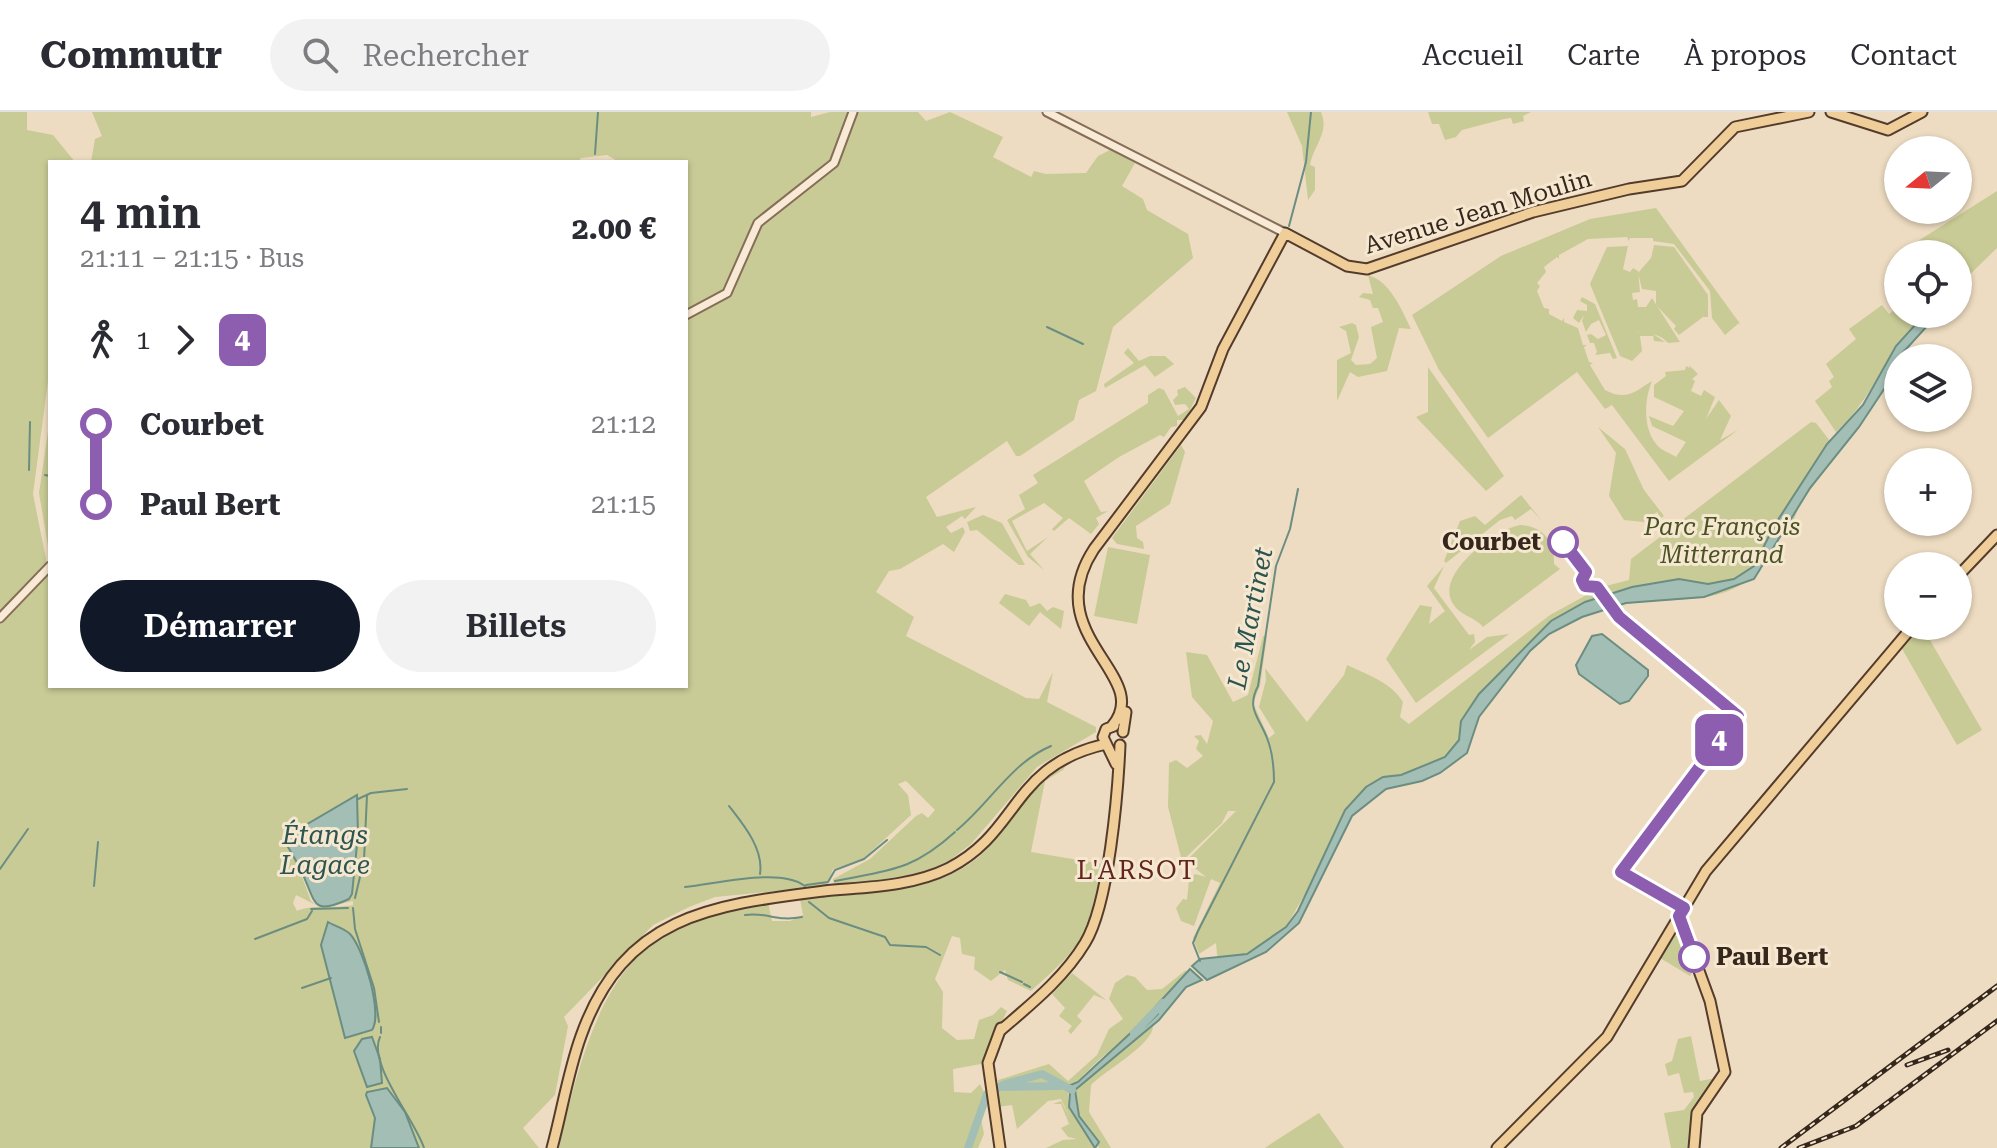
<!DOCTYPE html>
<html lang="fr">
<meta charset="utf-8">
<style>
:root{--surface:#fff;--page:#f2f2f3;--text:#2b2b33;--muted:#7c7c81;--line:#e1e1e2;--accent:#111827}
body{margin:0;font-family:"Roboto Serif",serif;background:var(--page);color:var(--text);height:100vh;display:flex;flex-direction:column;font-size:30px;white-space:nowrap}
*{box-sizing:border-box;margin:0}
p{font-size:26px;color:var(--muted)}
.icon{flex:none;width:44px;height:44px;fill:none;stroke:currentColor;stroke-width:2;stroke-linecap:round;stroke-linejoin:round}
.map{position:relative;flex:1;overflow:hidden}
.details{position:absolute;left:48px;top:48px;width:640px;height:528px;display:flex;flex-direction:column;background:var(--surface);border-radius:0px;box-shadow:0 2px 6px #0004}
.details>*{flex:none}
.badge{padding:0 16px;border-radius:12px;font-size:28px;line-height:52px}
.needle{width:52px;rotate:252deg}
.buttons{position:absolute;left:1884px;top:24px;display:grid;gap:16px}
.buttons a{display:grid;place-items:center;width:88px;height:88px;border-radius:50%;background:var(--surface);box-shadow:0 2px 6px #0004;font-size:40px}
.map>.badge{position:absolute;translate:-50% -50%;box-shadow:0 0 0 4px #fff}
.legs{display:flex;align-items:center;gap:12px;height:88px;padding:0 32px;font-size:26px}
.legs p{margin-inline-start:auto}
.head{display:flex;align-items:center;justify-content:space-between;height:136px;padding:0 32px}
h1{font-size:44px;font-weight:600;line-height:60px}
.action{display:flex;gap:16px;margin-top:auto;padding:16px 32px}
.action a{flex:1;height:92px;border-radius:48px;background:var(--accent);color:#fff;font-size:32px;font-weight:600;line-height:92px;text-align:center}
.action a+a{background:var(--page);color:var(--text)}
ul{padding:0 32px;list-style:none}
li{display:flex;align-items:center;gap:28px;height:80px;font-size:30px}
li i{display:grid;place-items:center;width:12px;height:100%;margin:0 10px;background:currentColor}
li i::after{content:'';width:20px;height:20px;margin:-10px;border:6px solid;border-radius:50%;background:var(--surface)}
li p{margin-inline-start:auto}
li:first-child i{background:linear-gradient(#0000 50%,currentColor 0)}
li:last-child i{background:linear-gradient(currentColor 50%,#0000 0)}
header{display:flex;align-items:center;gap:48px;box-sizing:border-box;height:112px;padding:0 40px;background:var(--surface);border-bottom:2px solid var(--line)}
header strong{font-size:38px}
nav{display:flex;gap:44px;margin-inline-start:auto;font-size:28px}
.search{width:560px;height:72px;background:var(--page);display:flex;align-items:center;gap:20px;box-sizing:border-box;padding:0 28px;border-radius:44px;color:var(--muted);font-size:30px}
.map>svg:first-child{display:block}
.green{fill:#c8cb95;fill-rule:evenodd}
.water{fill:#a3bfb5;stroke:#6b8d82;stroke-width:2}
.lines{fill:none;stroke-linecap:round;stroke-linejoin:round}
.stream{stroke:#6b8d82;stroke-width:2}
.river{stroke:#a3bfb5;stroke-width:8}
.minor-casing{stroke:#866d59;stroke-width:11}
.major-casing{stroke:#543c2d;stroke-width:13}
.minor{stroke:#f8ead4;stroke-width:7}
.major{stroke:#f0ce99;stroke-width:9}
.rail-casing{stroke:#36271d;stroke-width:5}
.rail{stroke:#f5e7d0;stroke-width:2;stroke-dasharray:6;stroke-linecap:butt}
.line-1-casing{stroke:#fff;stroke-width:18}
.line-1{stroke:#8d5daf;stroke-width:12}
.stop-1-dot{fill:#fff;stroke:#8d5daf;stroke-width:4}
.labels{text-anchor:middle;stroke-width:6;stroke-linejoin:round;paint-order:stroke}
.street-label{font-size:24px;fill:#36271d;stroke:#f5e7d0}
.park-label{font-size:24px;font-style:italic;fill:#4a5224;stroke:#f5e7d0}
.stop-label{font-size:24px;font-weight:bold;fill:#36271d;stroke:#f5e7d0;text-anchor:end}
.water-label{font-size:26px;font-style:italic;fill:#2c5550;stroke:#f5e7d0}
.neighbourhood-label{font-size:26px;letter-spacing:2px;fill:#62261d;stroke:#f5e7d0}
</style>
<header>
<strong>Commutr</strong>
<div class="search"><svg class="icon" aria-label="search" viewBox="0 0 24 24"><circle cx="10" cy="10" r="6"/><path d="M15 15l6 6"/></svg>Rechercher</div>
<nav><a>Accueil</a><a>Carte</a><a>À propos</a><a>Contact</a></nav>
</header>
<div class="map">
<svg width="1997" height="1036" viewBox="0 0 1997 1036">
<rect width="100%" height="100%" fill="#eddcc1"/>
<path class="green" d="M0,0H27V18L53,23L75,50H50V254L33,382L47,452L0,504Z
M92,0H811V5L830,0H918L926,9L950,0L1003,25L993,45L1031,65L1034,59L1046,62L1086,61L1098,44L1110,38L1135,51L1122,74L1143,87L1147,98L1188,122L1193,146L1113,215L1096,279L1079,288L1074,308L1020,344H1016L1007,329L926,385L937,405L976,395L965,407L962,404L946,415L951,421L963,415L965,420L954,440L943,432L900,457L889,459L876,480L914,505L906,524L1026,586L1039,587L1053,560L1047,590L1096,615V620L1037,655L971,732L950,748L920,762L834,774L833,767L870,747L916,704L922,701L928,706L935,698L906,669L898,672L908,683L911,703L863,747L833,757L827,774L715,785L689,795L653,813L564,905L568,914L555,983L523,1016L539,1036H419L405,1000L367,980L375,1006L371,1036H0V509L50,460V574H686V50H619L607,43L581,46L578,50H91L95,27L102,24ZM356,683L358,723L352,782L349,787L336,793L353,789V793C333,797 312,792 297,799L293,791L296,783L316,793L311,789L287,724ZM330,810L351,823L363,847L374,886L331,872L321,833ZM373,927L382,971L367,975L356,934Z
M1287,0H1321C1330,21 1313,34 1310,53L1315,55V78L1308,88L1302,34Z
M1428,0H1531L1523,4L1524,9L1513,12L1511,6L1504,7L1462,18L1456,25L1445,28L1439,12H1432Z
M1997,79V136L1958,174V142L1899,141Z
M1656,96L1741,213L1739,211L1725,223L1712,206L1710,179L1674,132L1653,129V126H1630L1629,129L1627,125L1588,127L1559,143V147L1557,145L1544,155L1546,160L1537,171L1540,174L1537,179L1544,196L1549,197V202L1562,209L1564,206V210L1578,216L1583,233H1587L1584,235L1589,250L1593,251L1590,253L1605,278C1627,290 1637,278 1652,269C1644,288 1642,320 1660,336C1664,339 1672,342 1676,345L1686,330L1652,314L1649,304L1673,314L1684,299L1654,285V273L1666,264L1665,260L1685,258L1686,254L1690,256L1689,253L1698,262L1692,267L1695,269L1691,279L1701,284L1704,278L1715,285L1706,307L1719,288L1731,304L1720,328L1738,318L1669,369L1612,293L1605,297L1577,260L1488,326L1439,258L1412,203L1501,144L1590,107Z
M1654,133L1674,135L1708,183V205H1703L1679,223L1674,217L1676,214L1656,193V179L1642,177L1638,161L1651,146Z
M1628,134L1623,157L1630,160L1633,156L1638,159L1640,180L1632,181L1633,188L1637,187L1638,195H1646L1652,186L1680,230L1668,231C1658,220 1648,222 1634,219L1653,222L1665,230L1654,229L1653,224H1640L1642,239L1632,249L1620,244L1590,172L1607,135Z
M1368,163C1390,169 1402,198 1411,217L1399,216L1387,259L1358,265L1350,260L1337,289V248L1351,241L1346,219L1339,215L1352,211L1356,213L1359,225L1351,248L1356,253L1370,252L1377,246L1371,215L1383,210L1378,196H1373L1370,188L1359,185L1363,181L1373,182Z
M1582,185L1595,192L1617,246L1613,247L1610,241L1595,243L1597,240L1594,231H1590L1587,223L1591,222L1598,227L1606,223L1599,208L1591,212L1586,220L1582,209L1584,203L1579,211L1573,206L1577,198L1587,199V193L1580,189Z
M1882,193L1889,202L1898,195V202H1925C1887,236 1874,286 1836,320L1815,289L1832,275L1829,269L1834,265L1826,252L1856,227L1849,217Z
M1128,236L1139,249L1150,244H1165L1174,252L1155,265L1145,253L1105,276L1104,272L1134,251L1124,241Z
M1428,255L1504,364L1486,379L1416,305L1428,300Z
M1185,275L1196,286L1185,308H1177V314L1171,315L1164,325L1160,323L1119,345L1084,369L1101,400L1108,399L1096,406L1099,412L1091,422L1069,406L1054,419L1052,417L1063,406L1044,391L1012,409L1027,439L1048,425L1030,442L1044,458L1028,445L1007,408L1025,397L1019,383L1038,371L1033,363L1148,291V283L1159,276L1164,278L1178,304L1189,297L1185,292L1175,293L1173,288L1178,283L1177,278Z
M50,306V446L39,381Z
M1811,310L1816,311L1830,329L1833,347L1800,392L1789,420L1778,424C1746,505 1684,480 1615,494L1602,475L1629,468L1631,447Z
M1598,315L1625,337L1644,378L1664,404L1661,406L1657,400L1643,410L1624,408L1609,384L1616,341Z
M1181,333L1185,340L1170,392L1136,414L1137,426L1143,430L1144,437L1117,432L1112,426Z
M1521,383L1542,409L1531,397L1515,408L1512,404L1500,408L1446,451L1444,449L1460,409L1475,404L1485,413Z
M983,403L1002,411L1025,453H1019L977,418L970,419L967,410Z
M1521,413C1544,415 1555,430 1554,452L1560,457L1483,515C1474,504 1458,504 1451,488C1439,459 1497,416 1521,413Z
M1108,435L1150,443L1137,512L1094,504Z
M1444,454L1434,476L1469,523L1474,522L1475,530L1469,538L1487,525L1509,522L1416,591L1386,547L1420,493L1432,495L1429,512L1445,499L1427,474Z
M1594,479L1600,487L1580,493L1486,576L1458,632L1441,647L1361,684L1286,815L1259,836L1225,850L1217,843L1216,831L1199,842L1193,826L1220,771L1211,767L1194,814L1181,809L1176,796L1183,787L1187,788L1189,768L1195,762L1206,765L1186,749L1236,699H1228L1222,711L1182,749L1168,695L1169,651L1176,648L1187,656L1203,644L1196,637L1199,629L1194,624L1201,623L1207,632L1213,609L1192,585L1186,540L1207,543L1233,590L1248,583L1263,524L1267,523L1260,574L1253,591L1269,626L1275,621L1259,595L1266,568L1265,556L1307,610L1344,563L1347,553C1367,563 1390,569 1403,590L1400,605L1409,612L1550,503Z
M1005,482L1026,488L1030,495L1040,491L1047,499L1053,495L1064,499L1061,517L1040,500L1029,514L999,491Z
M1917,516H1923L1982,618L1957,633L1901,535Z
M1068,650L1063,658L1045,669L1031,740L1102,752C1092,821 1082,834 1031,879L1008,868L1005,858L991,869L974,857L975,845L962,842L960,826L952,824L935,867L943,880L942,916L957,928L974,927L979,908L993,903L1001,895L1007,899L981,952L953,957L954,980L971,981L980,972L985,982L979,992L983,993L988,986L981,1006L984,1022L978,1036H557C579,962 595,863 668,821C698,803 735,797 768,790L772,809H790L803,803L800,787C858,781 942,784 986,738C1015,708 1029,670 1068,650Z
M1674,823L1682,825L1694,857L1690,864L1660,846Z
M1186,858V865L1156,894L1158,902L1101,946L1068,978L1069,995L1095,1036H1046L1063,1028L1077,1027L1068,1025L1061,1016L1069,1012L1061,992H1053L1061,989L1070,1006L1061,987L1048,989L1017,1017L1012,993L998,995V968L1049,952L1068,969L1097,943L1109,917L1123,907L1109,887L1115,871L1127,863L1135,865L1147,878L1162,877Z
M1072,861L1106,888L1094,883L1077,904L1082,909L1071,922L1068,919L1072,914L1059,904L1065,896L1052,882Z
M1153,914C1153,933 1104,959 1091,973L1089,1000L1111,1036H1099L1079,1004L1074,978Z
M1691,924L1700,969L1716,966L1694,1000L1690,1036H1671L1664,1001L1684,998L1694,985L1693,980L1684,981L1679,961L1668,964L1665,952L1672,949L1678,927Z
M1319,1001L1344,1036H1265L1272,1031Z"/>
<path class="water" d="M1925,202H1938L1898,246L1894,262L1859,315L1810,376L1754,467L1704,485L1626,491L1582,505L1549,522L1530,539L1479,605L1467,641L1440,661L1422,669L1386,677L1352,704L1299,811L1266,840L1207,868L1192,854L1200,847L1247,842L1286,815L1298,799L1345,698L1366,675L1383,665L1401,663L1445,645L1459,628L1461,609L1479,582L1551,509L1585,490L1632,475L1679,467L1708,472L1734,467L1754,454L1774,414L1827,332L1863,293L1896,234Z
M1602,522L1648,558V564L1629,589L1620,592L1579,562L1576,553L1592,524Z
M357,683L358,723L352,782L349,787C314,803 316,793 304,765C299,753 292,742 285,730L287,724Z
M328,810C334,814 344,816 350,822C364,837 383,902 372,918L345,926L321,833Z
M1190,857L1202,868L1186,875L1159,908L1075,978L1079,1004L1099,1030L1095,1036L1069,995L1070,981L1066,975L1078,970L1136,916L1145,914L1158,902L1156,894Z
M372,925L380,947L382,971L367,975L354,939L362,927Z
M387,976L405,1000L419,1036H371L375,1006L366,983L367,980Z"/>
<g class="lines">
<path class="stream" d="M595,42L598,0
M1289,114L1306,50L1311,0
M1047,215L1083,232
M29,358L30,310
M45,363L50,364
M358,687L371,681L407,677
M729,694C743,712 764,737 760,762
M957,718C990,691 1011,651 1051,634
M0,757L28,717
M835,769C890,758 912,759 955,720
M806,773L828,770L835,758L864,747L887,728
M94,774L98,730
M685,775C717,772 780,755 805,774
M355,786L364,748L367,683
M809,790L829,806L885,825L890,833L926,835L940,843
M353,796L355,817L374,876L379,910
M311,797L348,796
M745,803C768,800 776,810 802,805
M255,827L307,807L312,799
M1200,849L1193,831L1198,819L1274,670C1274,655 1273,641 1267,626C1259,605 1246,597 1258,574L1276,454L1290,417L1298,377
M1000,860L1022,870
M1024,872L1030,875
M302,876L331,866
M381,921V915
M380,925C367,951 415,1008 424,1036"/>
<path class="river" d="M1134,921L1163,891
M1004,975L1060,974
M968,1036L987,982L1005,972L1042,962L1072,978"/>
<g class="minor-casing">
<path id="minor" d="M1047,0L1285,121
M686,203L727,181L758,111L834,51L853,0
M0,506L50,454"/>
</g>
<g class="major-casing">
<path id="major" d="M1831,0L1888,18L1922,0
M1958,464L1997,423
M1112,614C1155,564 1037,524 1094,437L1201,295L1223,237L1285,121L1347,154L1367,157L1533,100L1629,77L1682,69L1735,15L1809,0
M1114,614L1106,617L1103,625L1116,652
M1123,620L1126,600
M1679,804L1710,889L1725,960L1697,1001L1694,1036
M1000,919C1030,893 1064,866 1085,831C1109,792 1118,680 1120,633
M552,1036C562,999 568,960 581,924C624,803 712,793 824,779C864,775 911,775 949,756C1020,720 1011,653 1106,632
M1000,1036L988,951L1001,916
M1497,1036L1607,925L1706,759L1913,514"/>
</g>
<use href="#minor" class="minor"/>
<use href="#major" class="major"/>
<g class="rail-casing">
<path id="rail" d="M1907,953L1948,938
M1781,1036L1997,874
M1799,1036L1856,1014L1997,909"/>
</g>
<use href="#rail" class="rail"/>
</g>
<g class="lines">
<g class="line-1-casing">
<path id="line-1" d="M1563,430L1586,460L1582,468L1585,474L1597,475L1619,505L1738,604L1621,760L1684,796L1679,804L1694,845"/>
</g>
<use href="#line-1" class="line-1"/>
</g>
<g class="stop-1-dot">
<circle cx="1563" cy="430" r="14"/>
<circle cx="1694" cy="845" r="14"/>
</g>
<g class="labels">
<g class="street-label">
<text transform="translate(1478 100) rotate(-17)" y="8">Avenue Jean Moulin</text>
</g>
<g class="park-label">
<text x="1722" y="423">Parc François<tspan x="1722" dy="28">Mitterrand</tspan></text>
</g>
<g class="stop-label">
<text x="1541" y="438">Courbet</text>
<text x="1716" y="853" text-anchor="start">Paul Bert</text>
</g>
<g class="water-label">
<text transform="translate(1250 506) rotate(-79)" y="9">Le Martinet</text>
<text x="325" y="732">Étangs<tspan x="325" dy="30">Lagace</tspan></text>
</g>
<g class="neighbourhood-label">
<text x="1137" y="767">L'ARSOT</text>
</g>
</g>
</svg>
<div class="buttons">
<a><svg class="needle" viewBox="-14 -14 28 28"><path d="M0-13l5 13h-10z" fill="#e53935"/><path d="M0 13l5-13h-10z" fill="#7c7c81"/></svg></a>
<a><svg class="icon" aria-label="locate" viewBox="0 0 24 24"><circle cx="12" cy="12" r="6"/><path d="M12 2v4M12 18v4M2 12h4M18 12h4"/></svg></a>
<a><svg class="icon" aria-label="layers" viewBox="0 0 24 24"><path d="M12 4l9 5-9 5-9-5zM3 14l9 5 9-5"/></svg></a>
<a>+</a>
<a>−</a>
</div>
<b class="badge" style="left:1719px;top:628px;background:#8d5daf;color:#fff">4</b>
<section class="details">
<div class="head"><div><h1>4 min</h1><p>21:11 – 21:15 · Bus</p></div><b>2.00 €</b></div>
<div class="legs"><svg class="icon" aria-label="walk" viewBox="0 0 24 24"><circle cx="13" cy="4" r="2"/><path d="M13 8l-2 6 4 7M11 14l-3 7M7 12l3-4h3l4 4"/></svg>1<svg class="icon" aria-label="forward" viewBox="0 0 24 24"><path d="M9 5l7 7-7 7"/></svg><b class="badge" style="background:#8d5daf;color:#fff">4</b></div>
<ul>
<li><i style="color:#8d5daf"></i><b>Courbet</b><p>21:12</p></li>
<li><i style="color:#8d5daf"></i><b>Paul Bert</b><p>21:15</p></li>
</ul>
<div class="action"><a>Démarrer</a><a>Billets</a></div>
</section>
</div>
